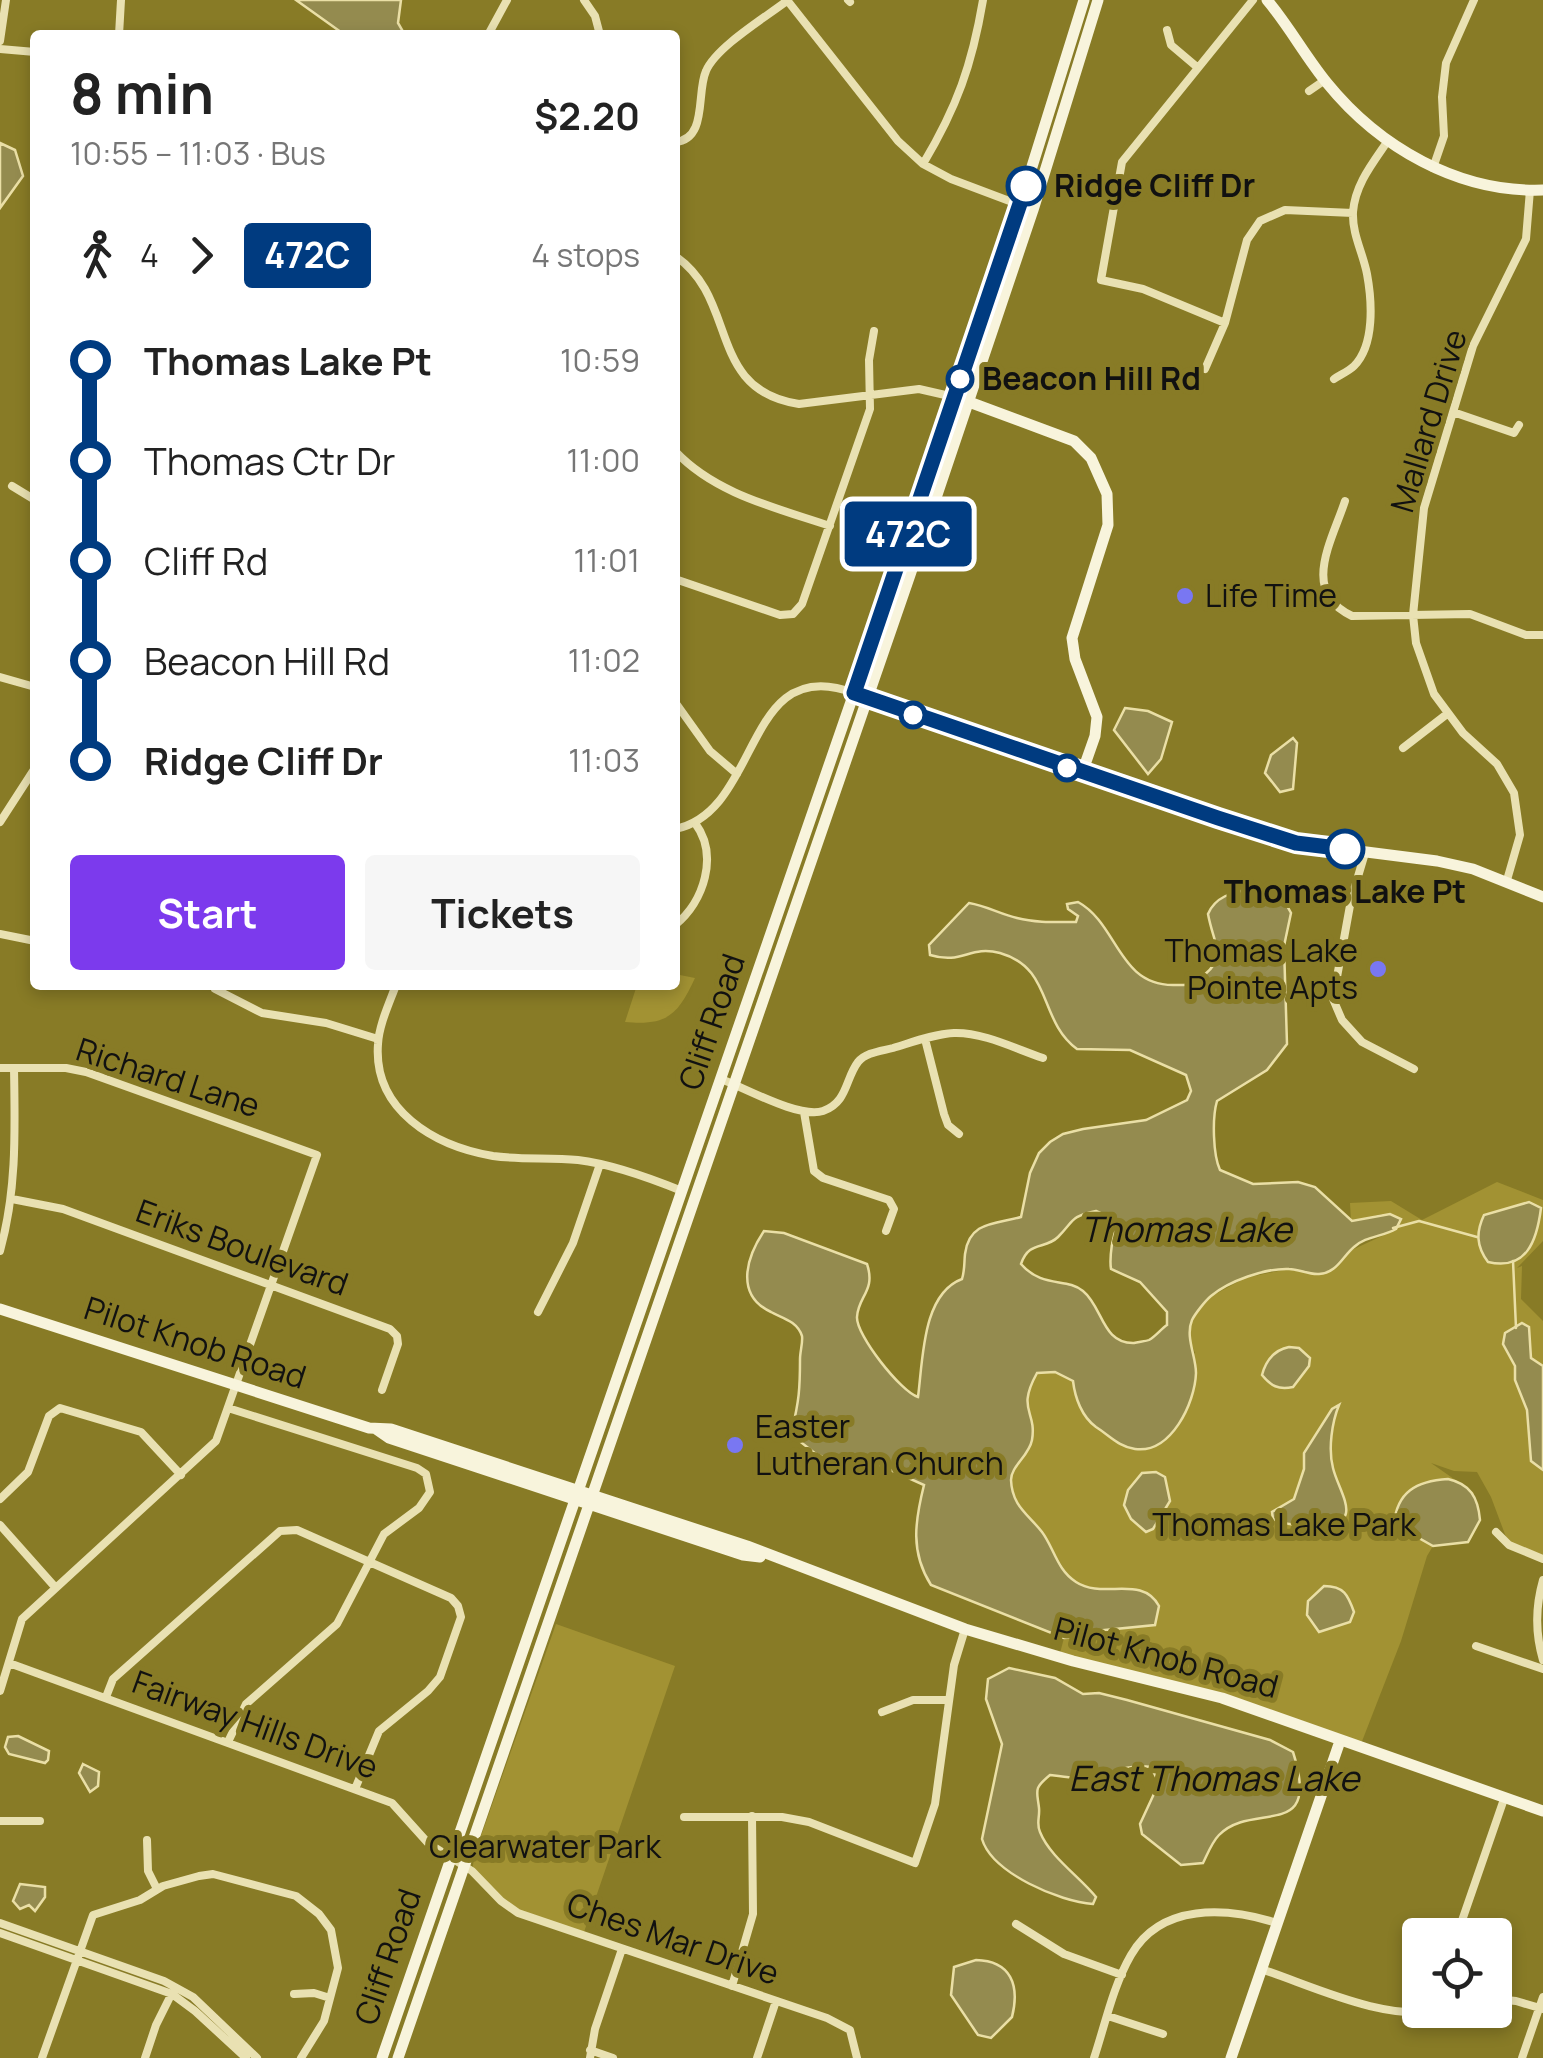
<!DOCTYPE html>
<meta charset="utf-8">
<style>
:root{--surface:#fff;--page:#f6f6f6;--text:#222;--muted:#767676;--accent:#7c3aed}
body{margin:0;font-family:Manrope,sans-serif;background:var(--page);color:var(--text);height:100vh;display:flex;flex-direction:column;font-size:38px;white-space:nowrap}
*{box-sizing:border-box;margin:0}
p{font-size:32px;color:var(--muted)}
.icon{flex:none;width:55px;height:55px;fill:none;stroke:currentColor;stroke-width:2;stroke-linecap:round;stroke-linejoin:round}
.map{position:relative;flex:1;overflow:hidden}
.sheet{position:absolute;left:30px;top:30px;width:650px;height:960px;display:flex;flex-direction:column;background:var(--surface);border-radius:10px;box-shadow:0 5px 15px #0003}
.sheet>*{flex:none}
.badge{padding:0 20px;border-radius:8px;font-size:35px;line-height:65px}
.controls{position:absolute;left:1402px;top:1918px;display:grid;gap:20px}
.controls a{display:grid;place-items:center;width:110px;height:110px;border-radius:10px;background:var(--surface);box-shadow:0 5px 15px #0003;font-size:50px}
.map>.badge{position:absolute;translate:-50% -50%;box-shadow:0 0 0 5px #fff}
.legs{display:flex;align-items:center;gap:15px;height:110px;padding:0 40px;font-size:32px}
.legs p{margin-inline-start:auto}
.summary{display:flex;align-items:center;justify-content:space-between;height:170px;padding:0 40px}
h1{font-size:55px;font-weight:700;line-height:75px}
.cta{display:flex;gap:20px;margin-top:auto;padding:20px 40px}
.cta a{flex:1;height:115px;border-radius:10px;background:var(--accent);color:#fff;font-size:40px;font-weight:700;line-height:115px;text-align:center}
.cta a+a{background:var(--page);color:var(--text)}
ul{padding:0 40px;list-style:none}
li{display:flex;align-items:center;gap:35px;height:100px;font-size:38px}
li i{display:grid;place-items:center;width:15px;height:100%;margin:0 12px;background:currentColor}
li i::after{content:'';width:25px;height:25px;margin:-12px;border:8px solid;border-radius:50%;background:var(--surface)}
li p{margin-inline-start:auto}
li:first-child i{background:linear-gradient(#0000 50%,currentColor 0)}
li:last-child i{background:linear-gradient(currentColor 50%,#0000 0)}
.map>svg:first-child{display:block}
.green{fill:#a29233}
.water{fill:#948b4f;stroke:#eadfa6;stroke-width:2.5;fill-rule:evenodd}
.lines{fill:none;stroke-linecap:round;stroke-linejoin:round}
.stream{stroke:#eadfa6;stroke-width:2.5}
.street{stroke:#e9e1b2;stroke-width:8}
.secondary{stroke:#f8f4dc;stroke-width:11}
.line-1-casing{stroke:#fff;stroke-width:22}
.line-1{stroke:#003b80;stroke-width:15}
.stop-1-dot{fill:#fff;stroke:#003b80;stroke-width:5}
.poi-dot{fill:#7977f2;stroke:#887b26;stroke-width:4}
.labels{text-anchor:middle;stroke-width:10;stroke-linejoin:round;paint-order:stroke}
.stop-label{font-size:32px;font-weight:bold;fill:#111;stroke:#887b26;text-anchor:start}
.street-label{font-size:32px;fill:#111;stroke:#887b26}
.poi-label{font-size:32px;fill:#111;stroke:#887b26;text-anchor:start}
.park-label{font-size:32px;fill:#111;stroke:#887b26}
.water-label{font-size:35px;font-style:italic;fill:#111;stroke:#887b26}
</style>
<div class="map">
<svg width="1543" height="2058" viewBox="0 0 1543 2058">
<rect width="100%" height="100%" fill="#887b26"/>
<path class="green" d="M675,974L695,978C678,1015 667,1026 625,1022L637,985H675Z
M1497,1182L1543,1200V1241L1517,1268L1522,1266L1521,1299L1543,1321V1559L1509,1545L1491,1497L1477,1472L1454,1471L1431,1463L1474,1493L1468,1542L1433,1546L1427,1556L1401,1641L1359,1749L1281,1718L1059,1657L1064,1638L1081,1637L1095,1631L1155,1625L1123,1589C1066,1597 1068,1569 1042,1533C1029,1515 1013,1509 1011,1480C1011,1465 1029,1456 1032,1440C1037,1410 1016,1411 1037,1373L1055,1372L1073,1381L1088,1421L1104,1432L1195,1353L1189,1337L1192,1319L1210,1297L1245,1278L1288,1269L1305,1272L1384,1235L1382,1214L1351,1221L1350,1203L1391,1201L1422,1220Z
M556,1624L675,1666L583,1935L518,1913L472,1871L475,1853Z"/>
<path class="water" d="M296,0H401L398,23L405,35H345Z
M0,143L15,150L23,176L0,208Z
M1125,708L1148,711L1172,722L1161,759L1148,774L1114,730Z
M1293,738L1297,743L1293,789L1280,792L1265,773L1271,755Z
M1251,889L1286,904L1291,913L1284,946L1287,1044L1267,1070L1217,1101C1212,1118 1213,1155 1220,1170L1253,1184L1298,1182L1315,1187L1352,1221L1390,1214L1401,1219L1396,1229C1382,1237 1366,1236 1354,1247C1342,1257 1337,1273 1319,1274C1309,1275 1299,1269 1289,1269C1265,1268 1229,1281 1211,1296C1205,1301 1195,1314 1192,1320C1185,1337 1196,1356 1196,1373C1195,1403 1171,1454 1135,1449C1119,1447 1110,1436 1096,1427C1082,1417 1075,1398 1073,1381L1055,1372L1037,1373C1016,1411 1037,1410 1032,1440C1029,1456 1011,1466 1011,1480C1012,1506 1028,1514 1042,1532C1054,1548 1057,1570 1076,1582C1103,1600 1142,1574 1159,1606L1155,1625L1095,1631L1081,1637L1064,1638L931,1585C910,1552 915,1521 924,1485L875,1463H837L816,1454L798,1440L792,1430C799,1401 800,1389 800,1359C800,1352 803,1342 802,1336C797,1321 782,1318 771,1312C735,1295 746,1258 764,1231L784,1233L867,1264C876,1291 858,1296 857,1317C856,1335 901,1392 918,1397C923,1360 922,1294 962,1279C965,1269 964,1263 965,1254C969,1221 996,1224 1021,1217L1030,1173L1039,1153L1050,1142L1063,1134L1083,1129L1146,1120L1187,1100L1191,1091L1186,1075L1130,1050L1077,1049C1038,1020 1053,968 1000,953C969,945 963,965 930,955L929,945L969,903C987,906 1000,914 1017,918C1036,923 1056,922 1076,922L1078,916L1068,909L1067,904L1078,902C1118,924 1118,985 1173,985C1181,985 1189,986 1196,981C1230,959 1214,947 1208,914C1215,897 1232,892 1251,889ZM1096,1211L1111,1218C1117,1236 1108,1250 1111,1269L1140,1282L1167,1312V1325C1161,1329 1156,1336 1149,1340C1147,1341 1138,1342 1134,1343C1102,1344 1103,1307 1083,1291C1066,1277 1043,1289 1021,1264C1029,1240 1045,1250 1058,1237C1075,1220 1069,1217 1096,1211Z
M1529,1202L1541,1208C1537,1240 1527,1271 1488,1262C1476,1246 1476,1232 1484,1215Z
M1522,1323L1529,1327L1531,1358L1543,1366V1470L1531,1461L1527,1410L1515,1380V1366L1503,1344L1505,1333Z
M1289,1347L1299,1348L1310,1358L1309,1366L1293,1387C1278,1390 1271,1386 1262,1375C1266,1360 1274,1350 1289,1347Z
M1339,1405C1332,1422 1328,1449 1333,1468C1339,1493 1366,1525 1320,1525C1304,1525 1287,1526 1273,1519L1272,1512L1294,1499L1304,1469V1453L1332,1409Z
M1156,1472L1165,1477L1170,1501L1153,1529L1146,1532L1131,1519L1124,1505L1128,1490L1142,1473Z
M1448,1479C1470,1484 1478,1497 1480,1520L1468,1542L1433,1546L1394,1524C1397,1492 1416,1481 1448,1479Z
M1324,1586C1344,1586 1348,1595 1354,1612L1350,1622L1319,1632L1307,1615L1308,1601Z
M1009,1668L1055,1678L1083,1694L1099,1693L1127,1700L1270,1740L1293,1752C1322,1843 1253,1800 1219,1835C1212,1842 1207,1855 1203,1863L1181,1865L1142,1834L1140,1824L1159,1783L1151,1767C1129,1764 1115,1772 1093,1776C1078,1779 1065,1777 1050,1775C1033,1789 1037,1790 1039,1808C1040,1817 1036,1823 1040,1832C1050,1857 1079,1876 1096,1897L1093,1904C1060,1902 992,1873 982,1839L1002,1744L986,1699L988,1679Z
M18,1736L49,1751L48,1760L45,1763L9,1754L5,1747L8,1737Z
M83,1764L99,1772L98,1786L90,1792L79,1773Z
M20,1884L45,1887V1897L35,1911L29,1905L20,1909L13,1901Z
M976,1960C1011,1961 1020,1985 1012,2017L991,2038L978,2035L951,1995L954,1967Z"/>
<g class="lines">
<path class="stream" d="M1393,1228L1419,1221L1477,1237
M1513,1261L1516,1328"/>
<path class="street" d="M584,0L595,16L600,35
M787,0L898,141L923,164L951,179L1033,210
M848,0L850,2
M1167,30L1171,45L1197,67
M119,35L121,0
M488,35L507,0
M0,41L6,0
M0,49L35,52
M1309,91L1325,80
M675,142C708,139 696,93 706,71C716,47 766,17 788,0
M923,164C957,107 972,65 983,0
M1433,168L1444,136L1442,97L1446,63L1474,0
M675,256C739,299 706,390 799,404L919,389L954,397
M1225,323L1143,289L1101,280L1122,162L1253,0
M1205,369L1225,323L1247,240L1260,221L1285,210L1353,213
M1334,379C1340,375 1349,371 1354,366C1375,345 1372,301 1367,274C1363,253 1352,234 1353,212C1355,185 1372,164 1387,142
M1453,412L1514,433L1519,425
M675,451C715,494 777,508 830,526
M12,486L35,500
M1345,501C1332,541 1300,592 1352,616L1470,614L1526,635H1543
M675,579L780,615L793,614L802,604L870,409L869,360L874,331
M0,677L35,687
M675,702L710,751L737,774
M1403,748L1447,714
M0,822L35,768
M675,829C762,812 743,651 854,693
M1365,853L1351,900L1333,999L1342,1020L1362,1042L1414,1069
M1507,880L1520,835L1514,793L1497,764L1463,733L1434,694L1416,643L1413,615L1424,508L1473,346L1526,239L1530,190
M675,925C704,902 719,855 695,823
M0,934L35,941
M396,985C389,1004 379,1025 378,1044C373,1110 434,1146 493,1156C521,1160 550,1157 578,1160C612,1164 650,1178 682,1191
M215,989L262,1013L326,1023L378,1039
M925,1039L944,1114L948,1125L959,1134
M0,1068H66L86,1072L317,1155L216,1441L22,1619L0,1691
M721,1079C745,1088 800,1119 823,1111C848,1102 845,1079 858,1062C866,1052 882,1051 893,1048C913,1042 934,1034 954,1033C983,1032 1016,1049 1043,1058
M804,1112L814,1171L823,1178L889,1200L894,1209L886,1231
M12,1199L63,1209L390,1329L397,1336L398,1344L382,1390
M0,1251C17,1190 15,1130 14,1068
M538,1312L573,1243L600,1164
M228,1408L417,1468L426,1474L430,1492L419,1508L384,1534L337,1624L246,1704L228,1742
M0,1499L28,1472L49,1416L60,1408L141,1432L181,1475
M0,1525L55,1587
M1496,1532L1509,1545L1543,1559
M1543,1580C1535,1608 1535,1633 1543,1660
M1476,1646L1543,1669
M9,1663L392,1803L428,1843L472,1871L501,1901L518,1913L827,2018L850,2030L857,2058
M106,1697L113,1679L280,1531L297,1530L451,1598L458,1606L461,1617L440,1677L428,1691L379,1731L355,1789
M882,1712L913,1700H948
M684,1817H782L809,1822L915,1863L935,1804L954,1665L965,1629
M0,1821H40
M147,1840L148,1871L157,1889
M0,1923L164,1981L193,1997L257,2058
M1016,1924L1064,1954L1122,1975
M0,1933L172,1994L195,2011L246,2058
M1457,1935L1504,1799
M1261,1969C1315,1987 1385,2022 1442,2010
M732,1986L753,1914L752,1816
M294,1994L314,1993L330,1998
M1495,1999L1516,2001L1543,2009
M1108,2016L1163,2034
M590,2050L613,2058
M42,2058L93,1915L140,1900L163,1886L199,1876L213,1874L296,1896L319,1914L331,1930L338,1968L324,2021L301,2058
M145,2058L156,2025L172,1993
M590,2058L595,2029L622,1949
M757,2058L776,2001
M1094,2058C1105,2025 1113,1986 1131,1955C1161,1903 1226,1907 1277,1923
M1522,2058L1543,1997"/>
<path class="secondary" d="M1267,0C1289,26 1305,56 1327,83C1379,147 1458,193 1543,190
M961,399L1074,441L1091,458L1107,494L1108,525L1072,638L1075,659L1097,717L1095,736L1082,773
M859,695L1082,773L1296,843L1437,861L1473,869L1543,897
M0,1309L369,1428L391,1429L747,1546L965,1629L1073,1661L1222,1698L1543,1811
M376,1429L389,1438L743,1555L760,1557
M382,2058L854,693L1020,205L1084,0
M398,2058L910,575L1033,210L1098,0
M1231,2058L1340,1741"/>
</g>
<g class="lines">
<g class="line-1-casing">
<path id="line-1" d="M1026,186L854,693L1218,818L1296,843L1345,849"/>
</g>
<use href="#line-1" class="line-1"/>
</g>
<g class="stop-1-dot">
<circle cx="1026" cy="186" r="18"/>
<circle cx="960" cy="379" r="12"/>
<circle cx="913" cy="715" r="12"/>
<circle cx="1067" cy="768" r="12"/>
<circle cx="1345" cy="849" r="18"/>
</g>
<g class="poi-dot">
<circle cx="1185" cy="596" r="10"/>
<circle cx="1378" cy="969" r="10"/>
<circle cx="735" cy="1445" r="10"/>
</g>
<g class="labels">
<g class="stop-label">
<text x="1054" y="197">Ridge Cliff Dr</text>
<text x="982" y="390">Beacon Hill Rd</text>
<text x="1345" y="903" text-anchor="middle">Thomas Lake Pt</text>
</g>
<g class="street-label">
<text transform="translate(1429 421) rotate(-73)" y="11">Mallard Drive</text>
<text transform="translate(712 1022) rotate(-71)" y="11">Cliff Road</text>
<text transform="translate(168 1078) rotate(18)" y="11">Richard Lane</text>
<text transform="translate(242 1248) rotate(20)" y="11">Eriks Boulevard</text>
<text transform="translate(195 1343) rotate(18)" y="11">Pilot Knob Road</text>
<text transform="translate(1166 1658) rotate(15)" y="11">Pilot Knob Road</text>
<text transform="translate(255 1725) rotate(20)" y="11">Fairway Hills Drive</text>
<text transform="translate(673 1939) rotate(19)" y="11">Ches Mar Drive</text>
<text transform="translate(388 1957) rotate(-71)" y="11">Cliff Road</text>
</g>
<g class="poi-label">
<text x="1205" y="607">Life Time</text>
<text x="1358" y="962" text-anchor="end">Thomas Lake<tspan x="1358" dy="37">Pointe Apts</tspan></text>
<text x="755" y="1438">Easter<tspan x="755" dy="37">Lutheran Church</tspan></text>
</g>
<g class="park-label">
<text x="1284" y="1536">Thomas Lake Park</text>
<text x="545" y="1858">Clearwater Park</text>
</g>
<g class="water-label">
<text x="1186" y="1242">Thomas Lake</text>
<text x="1214" y="1791">East Thomas Lake</text>
</g>
</g>
</svg>
<div class="controls">
<a><svg class="icon" aria-label="locate" viewBox="0 0 24 24"><circle cx="12" cy="12" r="6"/><path d="M12 2v4M12 18v4M2 12h4M18 12h4"/></svg></a>
</div>
<b class="badge" style="left:908px;top:534px;background:#003b80;color:#fff">472C</b>
<section class="sheet">
<div class="summary"><div><h1>8 min</h1><p>10:55 – 11:03 · Bus</p></div><b>$2.20</b></div>
<div class="legs"><svg class="icon" aria-label="walk" viewBox="0 0 24 24"><circle cx="13" cy="4" r="2"/><path d="M13 8l-2 6 4 7M11 14l-3 7M7 12l3-4h3l4 4"/></svg>4<svg class="icon" aria-label="forward" viewBox="0 0 24 24"><path d="M9 5l7 7-7 7"/></svg><b class="badge" style="background:#003b80;color:#fff">472C</b><p>4 stops</p></div>
<ul>
<li><i style="color:#003b80"></i><b>Thomas Lake Pt</b><p>10:59</p></li>
<li><i style="color:#003b80"></i><span>Thomas Ctr Dr</span><p>11:00</p></li>
<li><i style="color:#003b80"></i><span>Cliff Rd</span><p>11:01</p></li>
<li><i style="color:#003b80"></i><span>Beacon Hill Rd</span><p>11:02</p></li>
<li><i style="color:#003b80"></i><b>Ridge Cliff Dr</b><p>11:03</p></li>
</ul>
<div class="cta"><a>Start</a><a>Tickets</a></div>
</section>
</div>
